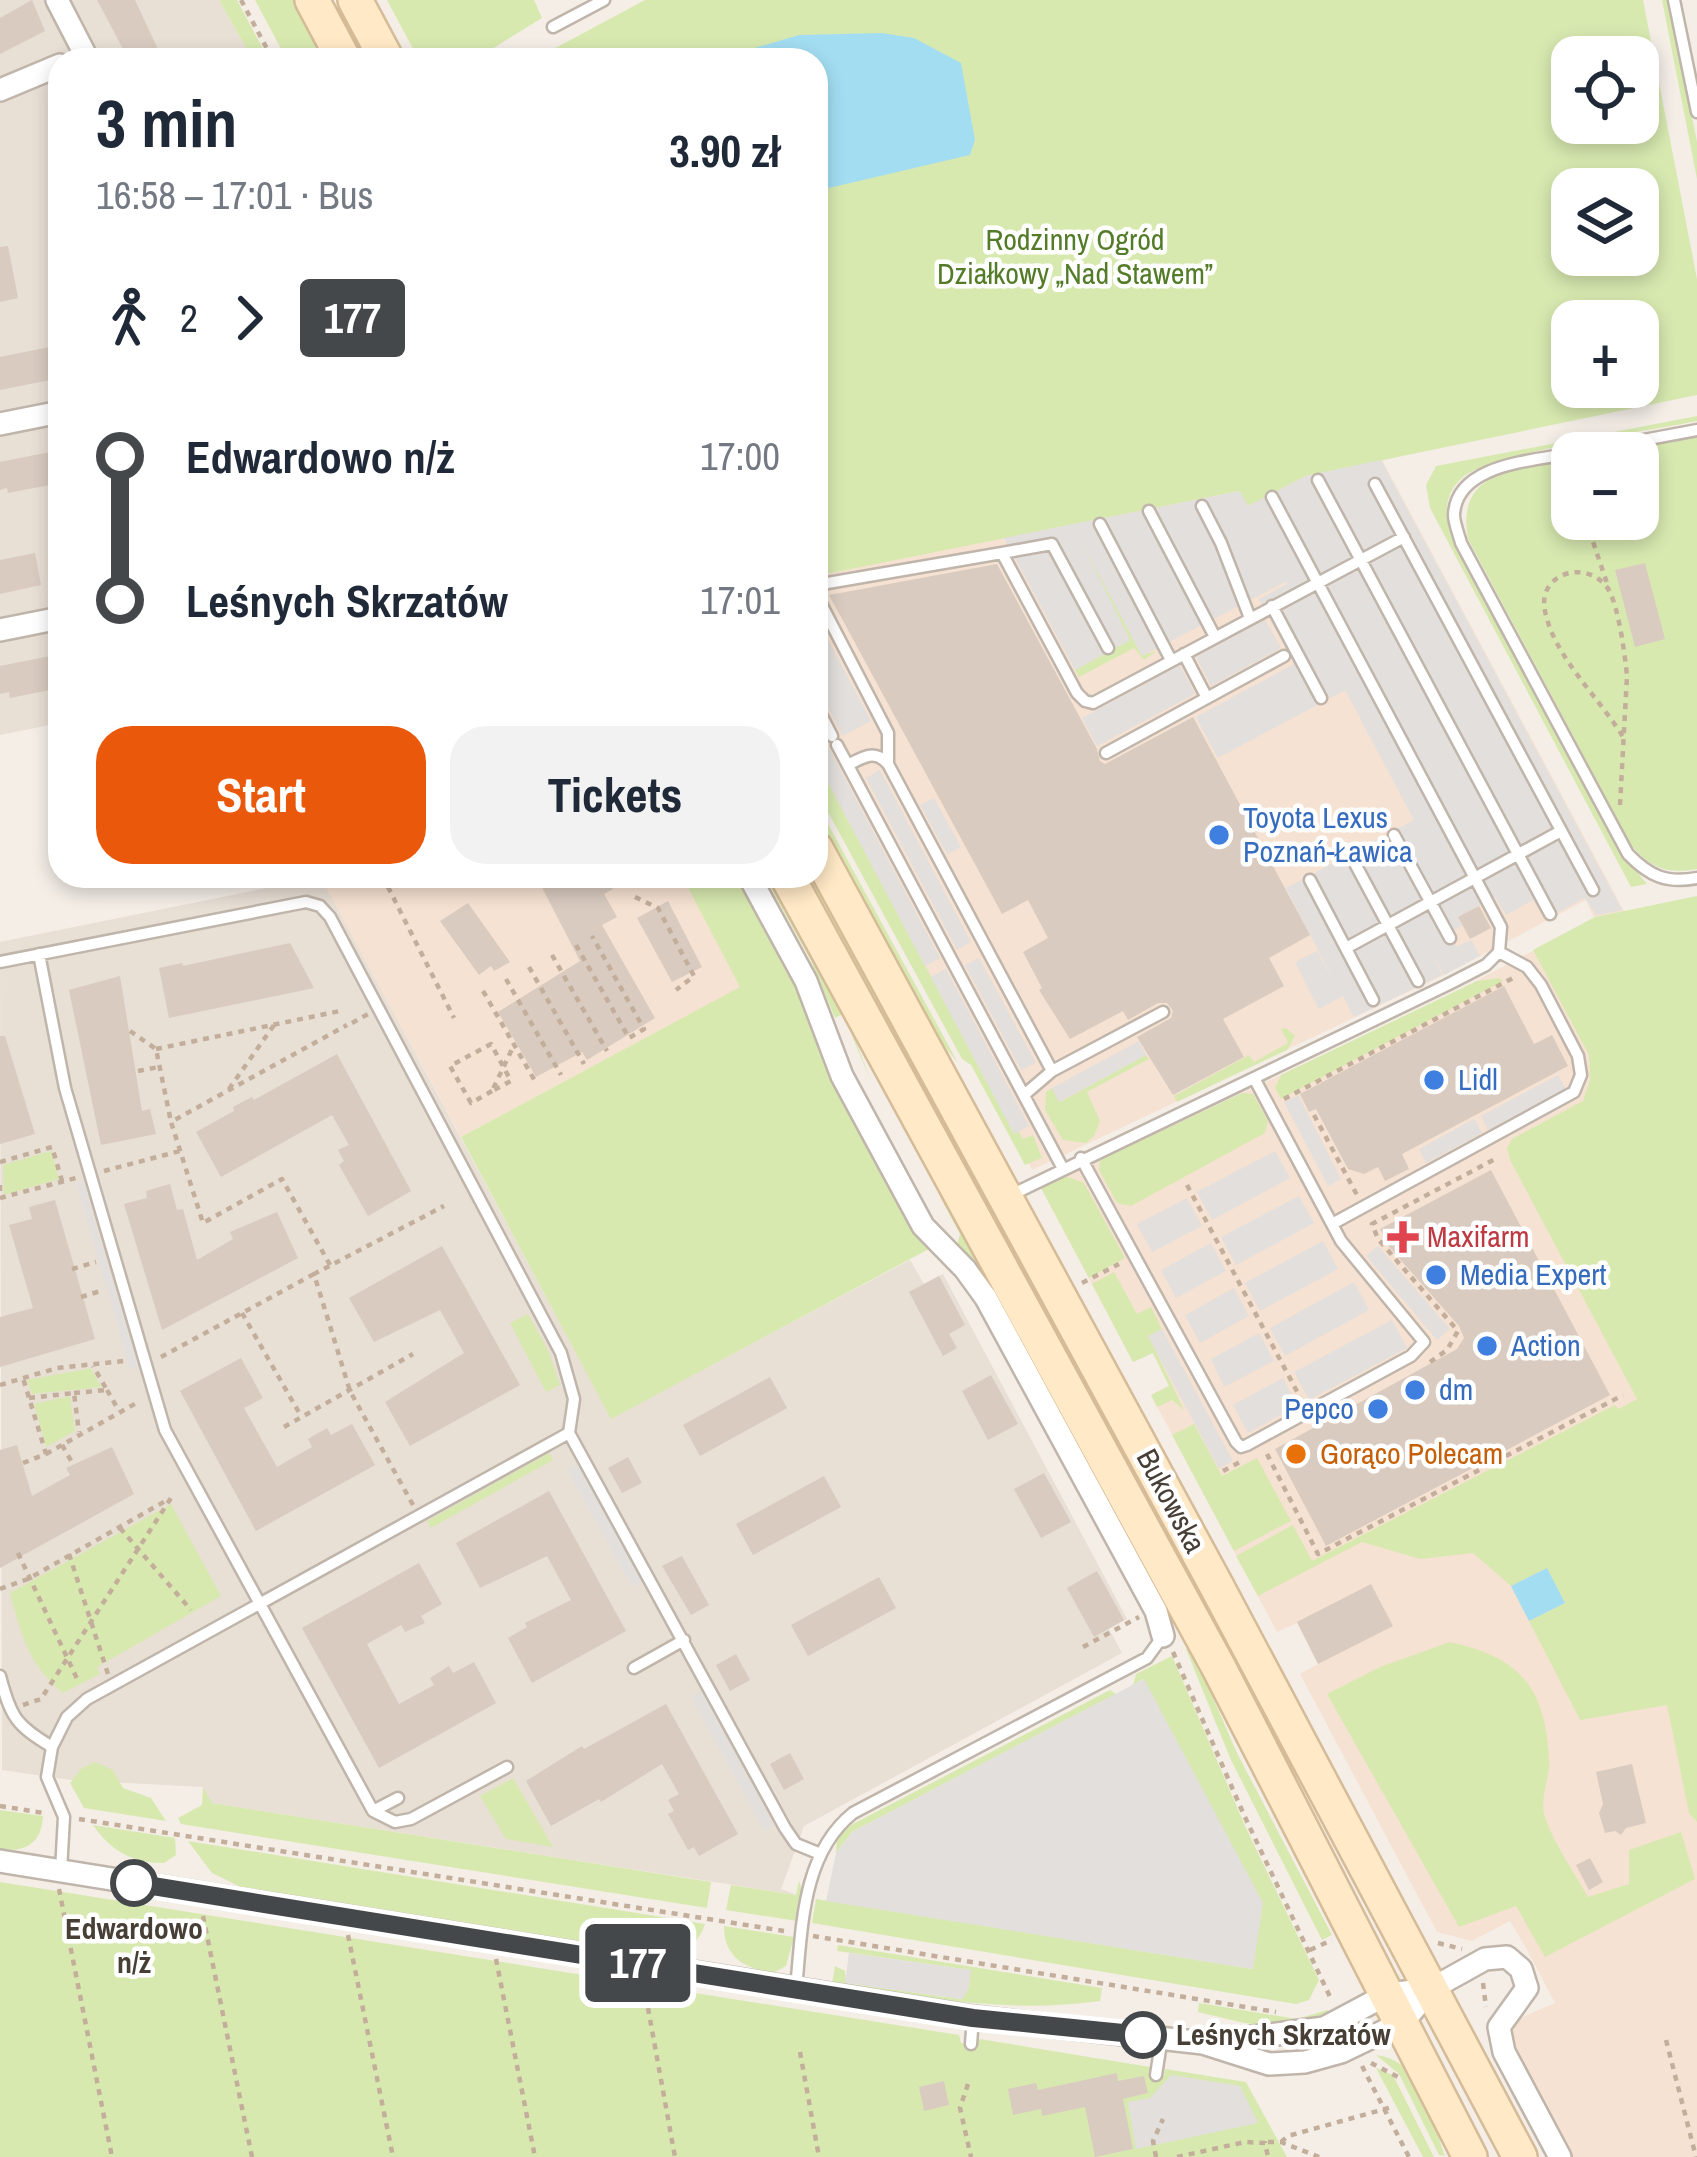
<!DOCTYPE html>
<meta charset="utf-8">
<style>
:root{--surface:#fff;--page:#f2f2f3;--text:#1f2937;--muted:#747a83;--accent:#ea580c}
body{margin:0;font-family:"Archivo Narrow",sans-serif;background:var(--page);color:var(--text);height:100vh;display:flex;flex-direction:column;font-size:45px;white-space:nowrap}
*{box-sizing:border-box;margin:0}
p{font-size:39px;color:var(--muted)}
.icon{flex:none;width:66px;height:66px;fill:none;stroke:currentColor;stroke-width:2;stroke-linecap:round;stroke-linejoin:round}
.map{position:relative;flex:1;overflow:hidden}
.sheet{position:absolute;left:48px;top:48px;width:780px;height:840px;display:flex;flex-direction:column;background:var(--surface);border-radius:36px;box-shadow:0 6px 18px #0003}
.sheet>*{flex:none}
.badge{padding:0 24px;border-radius:9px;font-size:42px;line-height:78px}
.tools{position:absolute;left:1551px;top:36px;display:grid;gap:24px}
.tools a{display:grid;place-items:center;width:108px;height:108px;border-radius:24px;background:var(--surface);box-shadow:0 6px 18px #0003;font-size:60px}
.map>.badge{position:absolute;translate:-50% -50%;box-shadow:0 0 0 6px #fff}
.legs{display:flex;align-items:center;gap:18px;height:132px;padding:0 48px;font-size:39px}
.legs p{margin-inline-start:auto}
.head{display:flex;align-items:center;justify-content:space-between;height:204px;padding:0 48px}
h1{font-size:66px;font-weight:700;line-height:90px}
.button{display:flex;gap:24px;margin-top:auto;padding:24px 48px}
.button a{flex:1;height:138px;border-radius:36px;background:var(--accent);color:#fff;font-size:48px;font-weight:700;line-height:138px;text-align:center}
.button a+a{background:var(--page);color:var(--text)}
ul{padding:0 48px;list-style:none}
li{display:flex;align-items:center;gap:42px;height:144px;font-size:45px}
li i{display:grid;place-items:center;width:18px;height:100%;margin:0 15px;background:currentColor}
li i::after{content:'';width:30px;height:30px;margin:-15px;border:9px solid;border-radius:50%;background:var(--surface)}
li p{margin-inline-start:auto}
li:first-child i{background:linear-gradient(#0000 50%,currentColor 0)}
li:last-child i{background:linear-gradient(currentColor 50%,#0000 0)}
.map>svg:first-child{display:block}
.residential{fill:#e8dfd5}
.commercial{fill:#f6e2d2}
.green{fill:#d8e9b0;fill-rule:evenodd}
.parking{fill:#e2dfdc}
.water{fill:#a3ddf2}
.building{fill:#d9cbc0}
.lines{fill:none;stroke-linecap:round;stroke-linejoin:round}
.lane-casing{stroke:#c0b5aa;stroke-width:15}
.street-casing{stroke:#c0b5aa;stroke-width:26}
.secondary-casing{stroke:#d5bb97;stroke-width:38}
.path{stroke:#c2ae9b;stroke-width:4.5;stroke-dasharray:6 6;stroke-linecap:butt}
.lane{stroke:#fff;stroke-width:10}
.street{stroke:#fff;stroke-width:21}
.secondary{stroke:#ffe9c6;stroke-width:33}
.line-1-casing{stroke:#fff;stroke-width:27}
.line-1{stroke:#45484a;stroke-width:18}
.shop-dot{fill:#3f7fe0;stroke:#fff;stroke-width:4.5}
.health-dot{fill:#e0444e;stroke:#fff;stroke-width:4.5}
.food-dot{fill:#e8710a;stroke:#fff;stroke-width:4.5}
.stop-1-dot{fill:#fff;stroke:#45484a;stroke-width:6}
.labels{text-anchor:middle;stroke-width:9;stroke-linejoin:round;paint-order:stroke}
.park-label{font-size:30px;fill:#547b28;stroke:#fff}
.shop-label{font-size:30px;fill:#366cbe;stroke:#fff;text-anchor:start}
.health-label{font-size:30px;fill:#be3a42;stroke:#fff;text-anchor:start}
.food-label{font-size:30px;fill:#c56008;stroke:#fff;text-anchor:start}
.street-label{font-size:30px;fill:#473e36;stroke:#fff}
.stop-label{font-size:30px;font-weight:bold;fill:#473e36;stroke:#fff}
</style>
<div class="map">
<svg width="1697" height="2157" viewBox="0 0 1697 2157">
<rect width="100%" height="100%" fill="#f4eee7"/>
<path class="residential" d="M0,0H219L253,60H60V723L0,735Z
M321,877L611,1418L910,1260L924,1284L943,1274L1127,1619L1109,1629L1122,1653L804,1826L781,1889L797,1895L211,1803L203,1787L71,1780L2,1770L0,942Z"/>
<path class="commercial" d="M1381,458L1624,911L1596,917L1697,1466V2157H1569L1512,2050L1514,2025L1520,2018L1555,2003L1527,1950L1510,1921L1472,1941L1437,1932L1300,1674L1318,1664L1297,1623L1277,1632L1151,1395L1169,1386L1153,1353L1133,1362L1041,1188L1450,995L1594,918L1586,900L1442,976L1032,1170L816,764V570Z
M320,876H682L741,987L461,1137Z"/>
<path class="green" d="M219,0H237L269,60H253Z
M255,0H297L330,60H287Z
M387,0H534L542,18L474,60H419Z
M645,0H1643L1697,279V395L1306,476L1248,506L1239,491L816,576V60H533ZM1572,57H1638V123H1572ZM1572,189H1638V255H1572ZM1572,321H1638V387H1572Z
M1662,0H1669L1697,142V179Z
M1697,416V421C1651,431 1490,452 1462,478C1440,497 1446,523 1455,547L1618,849L1647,884L1631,887L1430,508L1426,485L1436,466Z
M1697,436V869C1668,875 1647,867 1630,843L1468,539C1455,468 1519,470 1572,460V519H1638V453H1606Z
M1081,541L1142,655L1157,651L1144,660L1134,648L1079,677L1075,670L1130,640L1078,542Z
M816,760L1014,1133L1019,1132L1023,1139L1033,1135L1042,1158L1025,1165L971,1065L962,1059L816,790Z
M816,802L958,1063L931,1030L816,820Z
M682,876H739L791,970L915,1231L929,1249L611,1419L461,1137L740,987Z
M764,876H772L843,1007L872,1084L843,1014L835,1018L811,961Z
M803,876H815L971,1163L962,1168Z
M1697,896V1822L1689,1813L1667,1705L1580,1720L1529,1621L1565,1603L1547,1568L1511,1586L1473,1553L1420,1559L1362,1542L1258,1596L1236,1556L1293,1525L1312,1561L1615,1405L1618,1409L1637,1399L1510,1160L1507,1148L1512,1139L1583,1101L1590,1080L1589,1055L1533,950L1595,917Z
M1499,978L1503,981L1281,1099L1275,1088L1281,1075L1477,981Z
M1286,1028L1295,1036L1287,1050L1177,1102L1174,1096L1249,1055L1254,1062L1288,1043L1281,1029Z
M1146,1055L1149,1059L1087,1092L1100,1121L1094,1136L1086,1143L1063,1140L1045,1110L1046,1092L1052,1088L1060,1102Z
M1242,1093L1253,1094L1268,1121L1265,1133L1131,1206L1117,1203L1099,1170L1100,1160Z
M51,1151L59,1179L4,1195L3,1165Z
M977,1175L1269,1712L1266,1714L1241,1676L968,1180Z
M1065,1176L1084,1183L1125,1258L1089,1278L1041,1188Z
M943,1193L1193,1652L1237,1753L1332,1935L1322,1940L1230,1758L1186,1649L1188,1647L980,1263L973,1266L956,1249L960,1234L939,1195Z
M1114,1272L1137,1314L1151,1307L1162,1329L1149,1337L1184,1410L1172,1400L1157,1407L1151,1395L1169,1386L1153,1353L1133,1362L1092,1284Z
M528,1314L548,1350L560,1385L546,1392L510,1323Z
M91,1368L101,1387L32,1394L27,1380Z
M70,1396L75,1431L46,1447L34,1404Z
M1194,1424L1222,1476L1257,1458L1291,1521L1234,1551L1172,1435Z
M549,1453L553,1460L431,1528L427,1521Z
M171,1504L221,1596L97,1667L100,1674L63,1693C28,1664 22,1636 10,1593Z
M1450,1642C1518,1657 1545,1685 1549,1758C1551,1775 1540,1797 1544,1814C1552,1841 1574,1872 1588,1897L1629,1884V1850L1681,1832L1695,1879L1545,1957L1516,1906L1459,1927L1327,1694L1380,1667Z
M1172,1656L1246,1828L1319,1980L1309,2000L1296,2004L812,1923L816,1899L1253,1969L1143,1679L1133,1685L1136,1674Z
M1110,1690L1116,1694L852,1832L836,1853L837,1838L851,1825Z
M95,1762L113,1770L123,1788L151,1798L166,1821L84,1808L70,1783L82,1768Z
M513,1778L553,1847L506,1839L480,1796Z
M203,1787L212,1803L711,1882L707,1908L181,1824L178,1818L202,1805Z
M0,1810L43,1816C42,1843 25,1853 0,1849Z
M93,1825L175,1838L176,1855L164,1863C132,1863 111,1851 93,1825Z
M188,1841L705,1924C697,1947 682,1954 658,1956L251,1892L212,1873Z
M799,1881L802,1889L797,1921L726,1910L731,1885L796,1895Z
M0,1882L959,2035L961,2043L976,2045L980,2039L1150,2067L1149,2074L1164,2076L1165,2069L1246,2082L1287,2157H0Z
M724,1926L794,1937L786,1966L773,1973C745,1968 724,1958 724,1926Z
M838,1945L1102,1988L1100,2001C1007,2014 924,1997 832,1984L835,1966L845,1971L846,1983L961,1999L969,1988L970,1970L837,1951Z
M1199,2003L1297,2019L1327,2010L1332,2013C1291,2039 1241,2022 1198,2012Z
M1376,2055C1424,2061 1431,2117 1445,2156L1439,2155L1399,2074Z
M1376,2068L1393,2075L1434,2157H1423Z"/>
<path class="parking" d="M1381,460L1622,910L1596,915L1585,898L1545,919L1533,900L1506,915L1495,897L1458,917L1462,926L1453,931L1456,947L1471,940L1480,956L1444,975L1431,952L1442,975L1354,1017L1343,996L1319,1009L1295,962L1317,951L1340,993L1286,888L1414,820L1345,690L1218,758L1196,717L1294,664L1259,599L1287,584V581L1142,656L1081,541L1130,640L1075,670L1004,538L1240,491L1248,506L1306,476Z
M816,617L871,721L843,736L816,685Z
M1265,620L1281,648L1211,686L1196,657Z
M1180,665L1195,694L1097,746L1082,718Z
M829,748L940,958L925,966L816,760V755Z
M880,770L971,942L957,950L866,778Z
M934,798L961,847L947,854L920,805Z
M979,958L1036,1063L1021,1070L965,965Z
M946,969L1029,1126L1014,1134L931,977Z
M1139,1041L1146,1055L1059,1102L1052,1088Z
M1558,1075L1566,1089L1488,1130L1481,1116Z
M1298,1095L1341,1179L1328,1186L1284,1102Z
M1474,1119L1482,1133L1426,1163L1419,1149Z
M1275,1151L1290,1178L1212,1220L1197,1192Z
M83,1181L138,1367L130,1369L76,1183Z
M1299,1196L1314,1223L1236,1265L1221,1237Z
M1187,1198L1202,1226L1152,1252L1137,1224Z
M1323,1241L1338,1269L1260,1311L1245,1283Z
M1211,1243L1226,1271L1176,1298L1161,1270Z
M1378,1246L1450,1329L1437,1340L1366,1256Z
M1354,1282L1369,1310L1285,1356L1270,1328Z
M1234,1288L1249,1316L1200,1343L1185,1315Z
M1392,1320L1407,1348L1309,1400L1294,1372Z
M1162,1329L1233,1461L1219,1469L1148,1336Z
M1259,1333L1274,1361L1224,1387L1211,1359Z
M1283,1378L1297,1406L1248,1433L1233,1405Z
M577,1464L642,1582L632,1587L567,1470Z
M1144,1679L1263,1903L1253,1969L826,1901L836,1853L852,1832Z
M701,1691L774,1825L764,1831L691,1697Z
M849,1953L971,1970L969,1988L962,1999L845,1983Z
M1171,2075L1240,2086L1258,2123L1136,2149L1128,2102L1150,2098Z"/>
<path class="water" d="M882,33L914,38L961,63L975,140L970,155L816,191V60H714L799,35Z
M1547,1568L1565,1603L1529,1621L1511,1586Z"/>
<path class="building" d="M32,0L45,31L0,54V18Z
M97,0H135L163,60H129Z
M8,246L18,298L0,302V247Z
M60,345V378L0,390V357Z
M60,450V483L8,493L7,488L0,490V462Z
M35,553L41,585L0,594V560Z
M1645,563L1665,639L1635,647L1615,570Z
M997,564L1097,749L1100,761L1105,764L1193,717L1310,935L1269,958L1284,986L1223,1019L1244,1057L1173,1095L1137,1037L1171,1018L1173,1011L1167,1003H1158L1128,1020L1123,1011L1070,1039L1039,990L1042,988L1023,952L1048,938L1028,900L1002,914L829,595Z
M60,654V688L10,698L9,692L0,694V666Z
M536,876H606L613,889L604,894L617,917L602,925L655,1018L587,1060L582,1052L536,1077L498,1012L580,961Z
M668,901L702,967L672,982L637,918Z
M468,903L510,962L494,971L491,966L479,975L440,921Z
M1479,906L1491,928L1470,939L1458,917Z
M290,943L314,988L169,1018L159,968L182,963L183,966Z
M120,976L142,1111L150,1109L156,1134L101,1145L69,990Z
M1504,986L1534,1044L1552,1035L1568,1066L1402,1154L1409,1169L1385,1181L1378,1167L1364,1174L1348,1169L1316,1109L1309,1112L1300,1094Z
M0,1036H5L35,1134L0,1144Z
M337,1054L411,1191L368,1216L339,1165L344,1161L338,1150L349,1145L332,1115L221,1177L196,1132L234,1111L233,1107L252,1097L254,1100Z
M1491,1170L1610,1395L1326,1546L1275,1449L1457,1349L1464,1338L1459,1326L1390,1248L1380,1229Z
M170,1184L177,1210L183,1209L197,1260L233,1239L230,1232L277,1212L298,1258L162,1330L124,1204L147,1198L146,1191Z
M55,1200L95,1339L0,1367V1317L33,1308L9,1225L32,1219L29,1207Z
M442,1246L520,1385L410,1446L385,1402L464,1353L440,1310L374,1342L349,1298Z
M939,1276L965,1325L949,1334L957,1348L943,1356L909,1292Z
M241,1358L263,1398L244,1408L277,1467L312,1447L308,1439L327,1428L331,1435L352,1424L375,1465L256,1531L180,1391Z
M991,1375L1018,1424L988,1440L962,1391Z
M770,1377L787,1408L700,1456L683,1425Z
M17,1445L32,1496L70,1475L66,1468L112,1447L134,1494L0,1568V1450Z
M628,1457L642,1483L622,1493L608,1468Z
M1044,1473L1071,1522L1041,1538L1014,1489Z
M824,1476L841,1507L753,1555L736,1524Z
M549,1491L626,1631L532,1683L508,1638L527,1627L525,1623L571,1600L547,1556L480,1588L456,1543Z
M682,1556L709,1605L691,1615L662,1566Z
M419,1563L442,1604L421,1616L425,1623L405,1632L401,1625L367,1644L399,1704L434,1685L430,1678L449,1666L453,1673L474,1662L496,1703L379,1768L302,1628Z
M1097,1571L1124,1620L1094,1637L1067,1588Z
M879,1577L896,1608L808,1656L791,1625Z
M1371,1584L1393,1626L1318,1664L1297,1622Z
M736,1654L750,1680L730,1691L716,1665Z
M666,1704L738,1834L699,1856L694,1847L688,1850L668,1814L674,1811L668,1800L679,1794L662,1764L601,1802L599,1799L551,1826L526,1781L582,1746L584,1749Z
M790,1753L804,1779L784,1790L770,1764Z
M1632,1764L1646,1823L1626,1828L1621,1835L1615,1831L1605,1833L1599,1813L1603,1804L1596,1772Z
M1590,1858L1603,1882L1589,1890L1576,1865Z
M1117,2073L1118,2081L1144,2076L1148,2093L1123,2099L1133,2149L1095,2157L1085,2107L1042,2116L1041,2109L1013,2115L1008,2089L1036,2083L1038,2090Z
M944,2081L949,2105L924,2111L919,2087Z"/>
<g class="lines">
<g class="lane-casing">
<path id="lane" d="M1674,0L1697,112
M553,27L604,0
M1572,453C1535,461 1456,463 1454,515C1454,523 1459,535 1461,543L1628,854C1649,876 1667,884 1697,878
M1574,453L1697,430
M1318,480L1550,914
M1375,484L1593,890
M1202,506L1221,543L1250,618
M1149,511L1215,637
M1100,524L1171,660
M1002,553L1052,544L1108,648
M816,585L1002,553L1077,693L1085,701L1093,703L1404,537
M816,594L888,733V764
M1272,606L1321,698
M1184,654L1207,698
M816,705L832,736
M837,745L1062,1167
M1106,753L1284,656
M848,765C863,757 875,749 888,764L1052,1071
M1394,835L1450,938
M1352,858L1418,981
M1310,880L1373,1000
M1346,948L1561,831
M39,954L65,1088L165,1430L373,1811L398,1798
M0,962L306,902L320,906L330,917L561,1353L574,1399L569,1433L87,1699L67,1717L52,1747
M1024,1095L1052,1071L1163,1012
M1081,1158L1236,1442L1241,1447L1247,1445L1411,1356L1424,1342L1341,1241L1254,1078
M1009,1196L1447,985L1486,965L1499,952L1501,927L1272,497
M1332,1224L1574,1092L1581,1075L1578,1056L1541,985L1527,967L1499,952
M569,1433L785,1828L796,1844L818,1853
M634,1668L684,1640
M0,1676C11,1718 16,1725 52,1747L47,1777L64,1817L61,1871
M373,1811L395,1822L411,1819L507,1767
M796,1989C802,1927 802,1854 853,1813L1147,1658L1163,1636
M971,2044L973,2018
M1156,2075L1162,2037"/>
</g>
<g class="street-casing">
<path id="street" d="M57,0L88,60
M0,90L60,65
M0,424L60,412
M0,630L60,618
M749,876L806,981L842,1076L923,1226L965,1269L986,1298L1156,1611L1163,1636
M0,1861L973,2017L1203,2043L1269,2064L1305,2062L1341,2052L1403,2022L1431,1989L1485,1959L1507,1957L1521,1969L1527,1988L1499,2027L1504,2052L1560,2157
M1214,2042L1324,2028L1388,1994L1431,1989"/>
</g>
<g class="secondary-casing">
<path id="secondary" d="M312,0L344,60
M355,0L387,60
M816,849L1216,1585L1520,2157
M787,876L1219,1668L1470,2157"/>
</g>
<path class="path" d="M241,0L273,60
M1589,519V530L1609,589
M1620,805L1627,676C1625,655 1618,600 1606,586C1584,559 1537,574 1545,611C1554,657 1599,697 1623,737
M387,876L385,881L454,1018
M635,897L658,908L694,976L676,990
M576,945L629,1038L644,1029L592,936
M552,955L607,1051
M529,967L584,1064
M506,979L561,1075
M483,991L535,1081
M352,1023L368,1014
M130,1031L156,1049L171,1122
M156,1049L340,1011
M138,1071L159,1067
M229,1089L274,1025
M492,1091L471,1103L450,1066L491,1044L511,1081L492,1091L514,1045
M1284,1099L1513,978
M1314,1115L1357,1195
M0,1162L52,1147L62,1181
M104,1171L180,1151
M0,1185V1198
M1187,1185L1300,1397
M0,1198L76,1178
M330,1265L282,1179L203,1223L171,1122L347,1025
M72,1269L96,1262
M1082,1283L1119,1264
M81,1297L104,1290
M242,1313L301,1416
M161,1357L314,1274
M1430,1362L1447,1350L1458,1331L1378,1239L1372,1224L1497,1158
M0,1385L57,1368L124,1361
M107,1390L119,1411
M74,1393L107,1390L93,1366
M29,1398L74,1393L79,1432
M284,1427L413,1354
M62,1445L73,1464
M46,1454L140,1401
M1267,1454L1318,1554L1623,1395
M23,1463L46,1454L23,1378
M1223,1471L1240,1462
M413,1505L350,1391L314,1274L444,1206
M120,1528L191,1610
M18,1553L79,1683
M69,1554L108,1674
M0,1589L28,1579L169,1499
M1083,1647L1139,1617
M1173,1652L1244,1815L1332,2001
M23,1705L41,1699L171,1498
M0,1806L44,1813
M79,1819L784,1931
M59,1889L112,2157
M203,1916L252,2157
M348,1935L393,2157
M813,1936L1276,2012
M1438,1943L1462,1949
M1310,1950L1332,1940
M496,1959L535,2157
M1483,1983L1486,2007
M648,2008L675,2157
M1666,2040L1696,2157
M800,2052L819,2157
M1371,2063L1398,2077
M1362,2066L1409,2157
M968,2084L960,2108L971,2157
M1268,2142H1281L1319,2157
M1281,2142L1288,2136L1392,2107
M1156,2157L1153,2141L1163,2119
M1177,2157L1245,2142L1265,2143L1268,2157"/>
<use href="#lane" class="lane"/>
<use href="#street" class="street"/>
<use href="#secondary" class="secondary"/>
</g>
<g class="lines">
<g class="line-1-casing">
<path id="line-1" d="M134,1883L973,2018L1143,2035"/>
</g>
<use href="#line-1" class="line-1"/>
</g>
<g class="shop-dot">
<circle cx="1219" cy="835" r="12"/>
<circle cx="1434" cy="1080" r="12"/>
<circle cx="1436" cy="1275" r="12"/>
<circle cx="1487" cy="1346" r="12"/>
<circle cx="1415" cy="1390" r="12"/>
<circle cx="1378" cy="1409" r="12"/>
</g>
<path class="health-dot" d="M1397 1219h12v12h12v12h-12v12h-12v-12h-12v-12h12z"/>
<circle class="food-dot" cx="1296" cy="1454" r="12"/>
<g class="stop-1-dot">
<circle cx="134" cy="1883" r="21"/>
<circle cx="1143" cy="2035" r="21"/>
</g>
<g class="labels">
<g class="park-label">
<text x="1075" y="250">Rodzinny Ogród<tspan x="1075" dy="34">Działkowy „Nad Stawem”</tspan></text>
</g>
<g class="shop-label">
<text x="1243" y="828">Toyota Lexus<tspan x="1243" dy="34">Poznań-Ławica</tspan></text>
<text x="1458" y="1090">Lidl</text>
<text x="1460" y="1285">Media Expert</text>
<text x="1511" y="1356">Action</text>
<text x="1439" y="1400">dm</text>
<text x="1354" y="1419" text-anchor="end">Pepco</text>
</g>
<g class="health-label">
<text x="1427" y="1247">Maxifarm</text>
</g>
<g class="food-label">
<text x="1320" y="1464">Gorąco Polecam</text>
</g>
<g class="street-label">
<text transform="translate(1171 1501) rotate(62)" y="10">Bukowska</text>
</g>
<g class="stop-label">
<text x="134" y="1939">Edwardowo<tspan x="134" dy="34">n/ż</tspan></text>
<text x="1176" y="2045" text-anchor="start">Leśnych Skrzatów</text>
</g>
</g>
</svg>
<div class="tools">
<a><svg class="icon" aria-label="locate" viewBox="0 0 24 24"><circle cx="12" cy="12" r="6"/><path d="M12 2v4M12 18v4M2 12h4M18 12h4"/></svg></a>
<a><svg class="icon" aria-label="layers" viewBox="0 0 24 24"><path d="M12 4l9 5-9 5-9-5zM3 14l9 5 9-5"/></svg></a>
<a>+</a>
<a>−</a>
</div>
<b class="badge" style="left:638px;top:1963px;background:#45484a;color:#fff">177</b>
<section class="sheet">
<div class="head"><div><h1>3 min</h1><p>16:58 – 17:01 · Bus</p></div><b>3.90 zł</b></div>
<div class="legs"><svg class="icon" aria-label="walk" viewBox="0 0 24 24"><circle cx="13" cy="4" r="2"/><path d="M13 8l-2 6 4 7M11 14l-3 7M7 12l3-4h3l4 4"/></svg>2<svg class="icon" aria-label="forward" viewBox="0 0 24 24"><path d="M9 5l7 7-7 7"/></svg><b class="badge" style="background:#45484a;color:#fff">177</b></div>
<ul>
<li><i style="color:#45484a"></i><b>Edwardowo n/ż</b><p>17:00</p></li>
<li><i style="color:#45484a"></i><b>Leśnych Skrzatów</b><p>17:01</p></li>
</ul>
<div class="button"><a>Start</a><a>Tickets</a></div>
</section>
</div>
